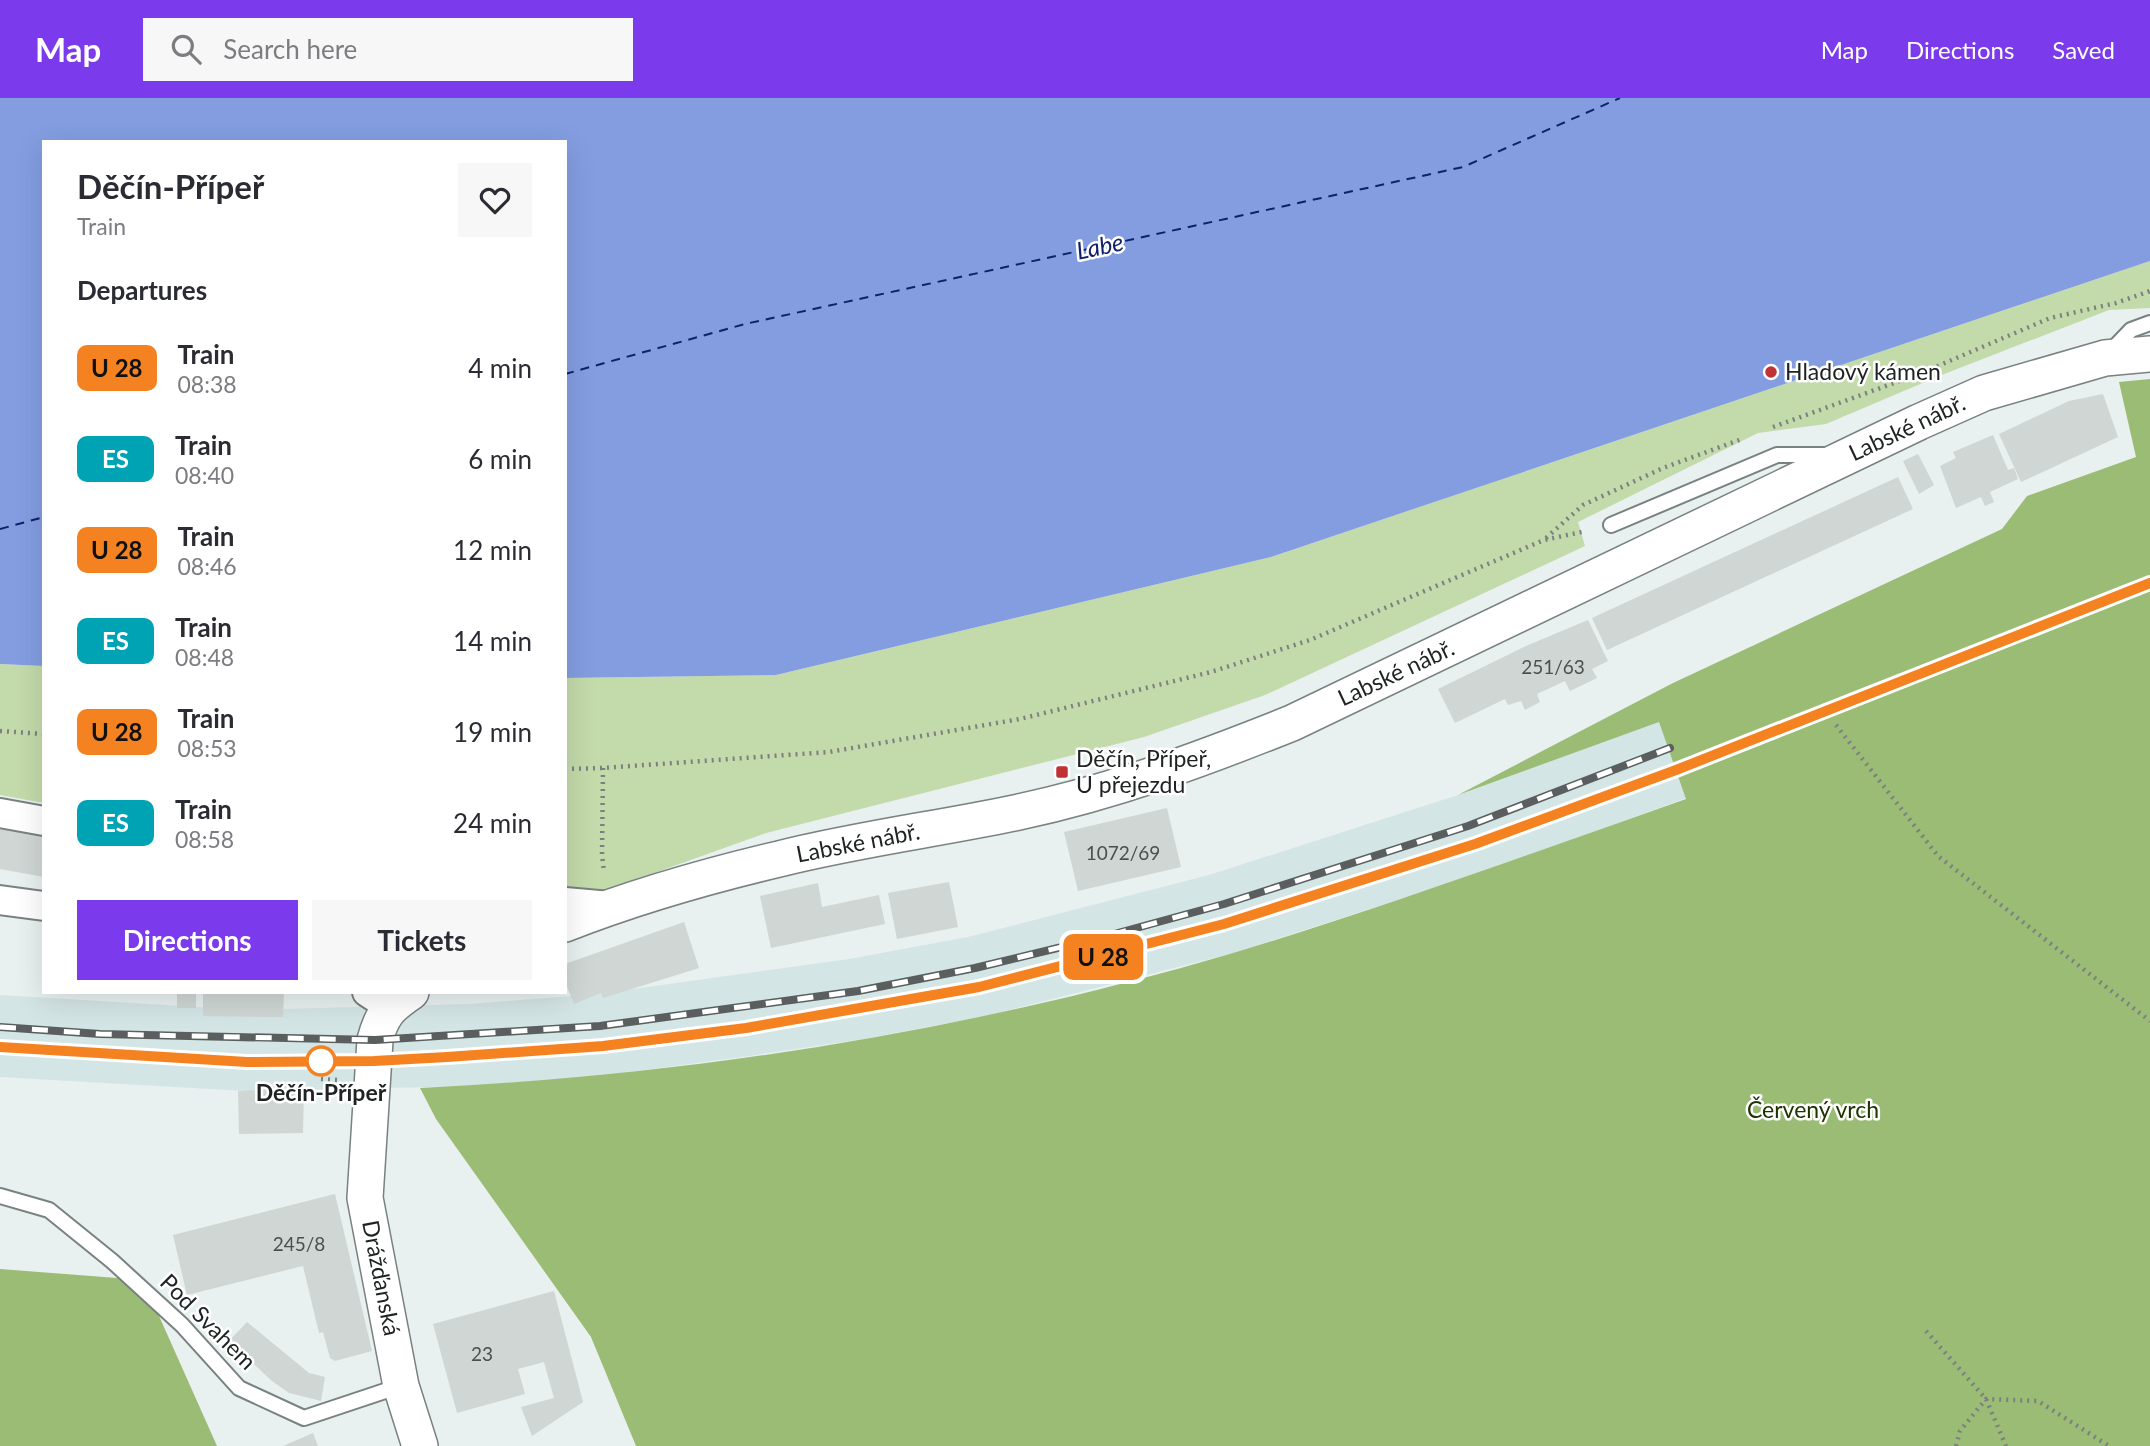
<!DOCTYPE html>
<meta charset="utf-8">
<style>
:root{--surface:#fff;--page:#f7f7f7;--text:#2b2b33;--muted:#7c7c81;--accent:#7c3aed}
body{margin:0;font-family:Lato,sans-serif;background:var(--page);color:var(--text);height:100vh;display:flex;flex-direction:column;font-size:26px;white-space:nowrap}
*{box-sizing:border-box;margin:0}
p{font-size:23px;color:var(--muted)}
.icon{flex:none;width:38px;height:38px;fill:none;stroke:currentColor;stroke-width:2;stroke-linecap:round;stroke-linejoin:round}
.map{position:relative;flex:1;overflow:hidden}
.panel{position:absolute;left:42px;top:42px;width:525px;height:854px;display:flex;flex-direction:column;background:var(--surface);border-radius:0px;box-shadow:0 7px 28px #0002}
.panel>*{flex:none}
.badge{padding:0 14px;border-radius:10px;font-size:24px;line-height:46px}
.map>.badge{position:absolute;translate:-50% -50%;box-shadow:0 0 0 4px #fff}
h2{padding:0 35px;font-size:26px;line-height:63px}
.round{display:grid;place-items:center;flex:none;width:74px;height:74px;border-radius:0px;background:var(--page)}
.summary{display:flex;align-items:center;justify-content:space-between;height:119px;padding:0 35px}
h1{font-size:33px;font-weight:700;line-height:52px}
.cta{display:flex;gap:14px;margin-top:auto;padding:14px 35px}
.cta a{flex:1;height:80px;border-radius:0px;background:var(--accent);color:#fff;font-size:28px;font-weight:700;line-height:80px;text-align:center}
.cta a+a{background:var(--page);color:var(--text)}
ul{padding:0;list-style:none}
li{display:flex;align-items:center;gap:21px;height:91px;padding:0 35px}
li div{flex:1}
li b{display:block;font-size:26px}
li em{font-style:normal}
li .badge{min-width:77px;font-weight:700;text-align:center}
header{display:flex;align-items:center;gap:42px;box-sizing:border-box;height:98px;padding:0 35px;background:var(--accent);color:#fff}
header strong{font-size:33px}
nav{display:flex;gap:38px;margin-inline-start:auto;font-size:24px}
.search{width:490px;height:63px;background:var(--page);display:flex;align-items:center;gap:18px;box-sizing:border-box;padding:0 24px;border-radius:0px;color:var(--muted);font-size:26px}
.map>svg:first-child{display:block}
.built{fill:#d4e5e5}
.green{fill:#c3daaa}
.forest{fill:#9bbc75}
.water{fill:#839de0}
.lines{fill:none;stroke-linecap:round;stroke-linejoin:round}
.ferry{stroke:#11206c;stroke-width:2;stroke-dasharray:9 7;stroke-linecap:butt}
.building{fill:#cfd6d3}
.service-casing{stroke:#798181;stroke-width:18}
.minor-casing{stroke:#798181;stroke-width:32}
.tertiary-casing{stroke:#798181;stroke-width:38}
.path{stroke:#7b8080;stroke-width:4.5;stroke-dasharray:2 5;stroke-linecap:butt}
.service{stroke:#fff;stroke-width:14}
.minor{stroke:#fff;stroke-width:28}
.tertiary{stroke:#fff;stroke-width:35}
.rail-casing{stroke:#5a5e5e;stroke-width:8}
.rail{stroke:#fff;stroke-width:5;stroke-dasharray:16;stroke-linecap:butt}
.line-casing{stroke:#fff;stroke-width:16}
.line{stroke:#f58220;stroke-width:10}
.poi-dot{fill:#c13235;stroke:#fff;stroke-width:2.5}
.stop-dot{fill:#fff;stroke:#f58220;stroke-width:3.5}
.labels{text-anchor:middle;stroke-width:5;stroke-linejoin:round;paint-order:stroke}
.number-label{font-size:19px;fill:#4b4f4e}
.poi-label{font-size:23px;fill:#1f2222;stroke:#fff;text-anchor:start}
.street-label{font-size:23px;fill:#1f2222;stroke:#fff}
.stop-label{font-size:23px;font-weight:bold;fill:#1f2222;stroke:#fff}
.park-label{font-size:23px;fill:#203400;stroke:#fff}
.water-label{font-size:24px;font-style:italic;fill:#11206c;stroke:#fff}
</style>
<header>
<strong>Map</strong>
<div class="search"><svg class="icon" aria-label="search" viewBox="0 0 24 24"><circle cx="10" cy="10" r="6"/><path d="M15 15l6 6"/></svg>Search here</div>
<nav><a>Map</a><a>Directions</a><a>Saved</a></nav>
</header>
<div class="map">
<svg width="2150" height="1348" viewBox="0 0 2150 1348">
<rect width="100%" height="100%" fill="#e8f0f0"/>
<path class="built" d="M1659,624L1686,700L1485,774L1233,855L986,918L863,941L749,958L607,977L475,988L246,993L0,979V897L248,912L469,906L597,896L849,861L968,839L1209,777L1458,697Z"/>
<path class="green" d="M2150,163V210L2109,212L1939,278L1826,326L1758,335L1578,424L1585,448L1265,597L1144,639L766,735L604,793L565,789V580L776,577L1271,459Z
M0,566L44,568V705L0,697Z"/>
<path class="forest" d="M2150,281V1348H636L591,1239L436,1021L420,990C694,977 969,933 1233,855C1386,809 1535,754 1686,701L1659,624L1458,697L1673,585L2002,431L2027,398L2136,359L2119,284Z
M0,1171L143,1182L217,1348H0Z"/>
<path class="water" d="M0,0H2150V163L1271,459L776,577L565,580V44H44V568L0,566Z"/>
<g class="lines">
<path class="ferry" d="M565,276L745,226L1463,69L1620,0
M0,431L44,419"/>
</g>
<path class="building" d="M2103,296L2118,339L2021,384L1999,336L2069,303Z
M1993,337L2008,372L2014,370L2018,381L1990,394L1994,404L1985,408L1981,399L1956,410L1940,368L1956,360L1953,354Z
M1918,356L1934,387L1919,396L1903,363Z
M1898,379L1913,411L1607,552L1592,520Z
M1588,522L1608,563L1592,571L1597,580L1570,593L1565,583L1537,596L1540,604L1525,612L1521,603L1508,607L1505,601L1455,625L1438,591L1526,548Z
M1167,710L1181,769L1078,793L1064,734Z
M0,728L44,737V779L0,771Z
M949,784L958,829L897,841L888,795Z
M818,785L822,809L879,797L885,826L771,850L760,798Z
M684,824L699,870L603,900L601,895L574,906L565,884V866Z
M177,894H196V910H177Z
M203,894H284L283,919L203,918Z
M304,990L303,1035L239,1036L238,993Z
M335,1096L372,1253L335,1263L330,1260L323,1234L319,1235L303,1168L187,1197L173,1137Z
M554,1193L583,1304L532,1338L521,1309L554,1300L544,1264L518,1271L525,1296L457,1315L433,1226Z
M247,1224L309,1275L325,1279L321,1303L289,1295L272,1283L229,1243Z
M313,1335L318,1348H283Z"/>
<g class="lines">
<g class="service-casing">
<path id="service" d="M2110,254L2131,232L2150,225
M1611,427L1777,357H1828
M0,1098L49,1112L112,1163L182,1227L239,1290L304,1320L400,1288"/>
</g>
<g class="minor-casing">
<path id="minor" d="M0,715L44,723
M0,802L44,808
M565,804L610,808
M367,894L390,909"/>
</g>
<g class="tertiary-casing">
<path id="tertiary" d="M565,826C634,799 707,778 779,761C858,741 939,731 1019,714C1113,694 1202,661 1292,625L1919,324L1984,295L2105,260L2150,256
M411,894C389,909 382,916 375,942L365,1100L401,1288L420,1348"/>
</g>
<path class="path" d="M1773,329L1919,276L2050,220L2116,205L2150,193
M1546,440L1583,407L1663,370L1742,341
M1836,627L1938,758L2150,923
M0,633L44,636
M603,670L602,757L604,773
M565,671L603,670L829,654L1020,621L1211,574L1310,542L1544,442L1586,433
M321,981L338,982
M1926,1233L1986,1301L2006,1348
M1956,1348L1960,1333L1986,1301L2038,1303L2109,1348"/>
<use href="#service" class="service"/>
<use href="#minor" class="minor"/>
<use href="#tertiary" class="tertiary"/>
<g class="rail-casing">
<path id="rail" d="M0,929L100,936L375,942L600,928L858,893L975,870L1107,838L1224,806L1468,728L1670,650
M0,949L247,964L374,963L603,948L746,930L858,912L980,889L1224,826L1475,745L1676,672"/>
</g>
<use href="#rail" class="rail"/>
</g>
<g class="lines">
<g class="line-casing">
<path id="line" d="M0,949L247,964L374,963L447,959L603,948L746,930L979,889L1224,826L1475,746L1676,672L2150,485"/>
</g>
<use href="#line" class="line"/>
</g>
<g class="poi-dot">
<circle cx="1771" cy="274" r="7"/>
<rect x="1055" y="667" width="14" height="14" rx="3.5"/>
</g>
<circle class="stop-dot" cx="321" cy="963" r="14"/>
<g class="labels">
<g class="number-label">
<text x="1553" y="576">251/63</text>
<text x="1123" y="762">1072/69</text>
<text x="299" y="1153">245/8</text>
<text x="482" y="1263">23</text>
</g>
<g class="poi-label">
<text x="1785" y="282">Hladový kámen</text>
<text x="1076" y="669">Děčín, Přípeř,<tspan x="1076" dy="26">U přejezdu</tspan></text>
</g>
<g class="street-label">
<text transform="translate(1907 330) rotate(-25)" y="8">Labské nábř.</text>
<text transform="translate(1396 575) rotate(-25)" y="8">Labské nábř.</text>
<text transform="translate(858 745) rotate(-11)" y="8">Labské nábř.</text>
<text transform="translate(381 1180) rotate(79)" y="8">Drážďanská</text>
<text transform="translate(208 1224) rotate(45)" y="8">Pod Svahem</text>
</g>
<g class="stop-label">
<text x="321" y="1003">Děčín-Přípeř</text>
</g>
<g class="park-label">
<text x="1813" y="1020">Červený vrch</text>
</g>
<g class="water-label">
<text transform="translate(1100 149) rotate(-12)" y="8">Labe</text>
</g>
</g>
</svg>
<b class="badge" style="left:1103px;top:859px;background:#f58220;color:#111">U 28</b>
<section class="panel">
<div class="summary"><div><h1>Děčín-Přípeř</h1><p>Train</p></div><a class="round"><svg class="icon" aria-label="heart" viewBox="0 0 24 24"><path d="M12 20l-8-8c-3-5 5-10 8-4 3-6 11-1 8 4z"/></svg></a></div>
<h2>Departures</h2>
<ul>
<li><span class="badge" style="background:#f58220;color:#111">U 28</span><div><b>Train</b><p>08:38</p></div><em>4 min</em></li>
<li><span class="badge" style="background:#00a3b4;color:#fff">ES</span><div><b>Train</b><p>08:40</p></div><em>6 min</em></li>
<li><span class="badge" style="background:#f58220;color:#111">U 28</span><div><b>Train</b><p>08:46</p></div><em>12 min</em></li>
<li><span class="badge" style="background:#00a3b4;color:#fff">ES</span><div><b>Train</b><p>08:48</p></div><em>14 min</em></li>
<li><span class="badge" style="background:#f58220;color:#111">U 28</span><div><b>Train</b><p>08:53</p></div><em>19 min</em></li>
<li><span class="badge" style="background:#00a3b4;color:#fff">ES</span><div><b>Train</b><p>08:58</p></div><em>24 min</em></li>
</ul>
<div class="cta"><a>Directions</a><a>Tickets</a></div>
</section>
</div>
